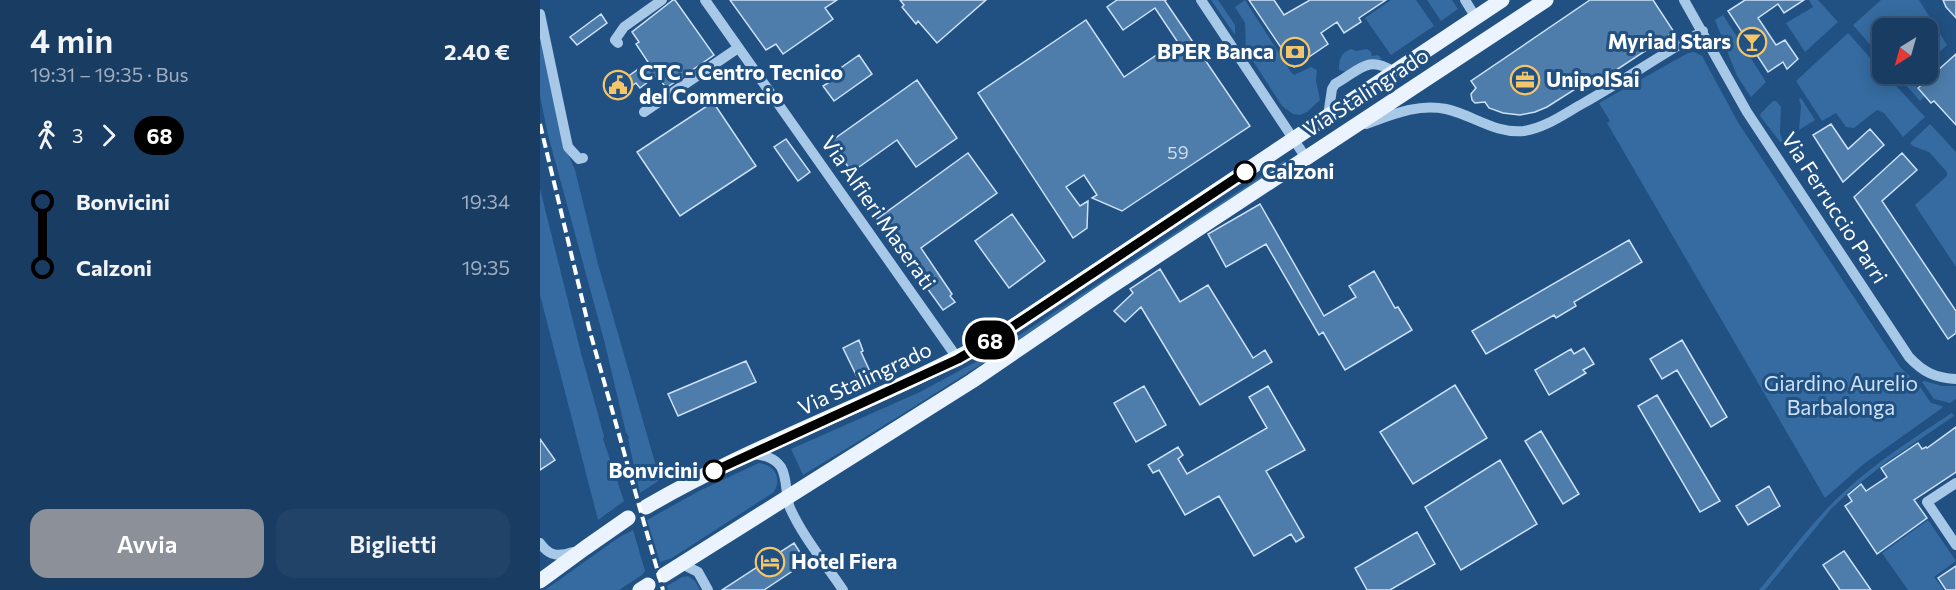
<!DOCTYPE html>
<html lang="it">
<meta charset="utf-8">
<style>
:root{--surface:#193c62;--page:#224368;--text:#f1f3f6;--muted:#9fadbe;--line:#375677;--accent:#8c9099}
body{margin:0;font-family:Commissioner,sans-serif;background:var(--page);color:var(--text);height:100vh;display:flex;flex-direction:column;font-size:22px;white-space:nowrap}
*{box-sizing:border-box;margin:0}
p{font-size:20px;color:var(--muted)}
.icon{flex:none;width:33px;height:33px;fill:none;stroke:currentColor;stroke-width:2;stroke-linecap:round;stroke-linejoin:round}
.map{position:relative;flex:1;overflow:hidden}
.details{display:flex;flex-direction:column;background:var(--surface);width:540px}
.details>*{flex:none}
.badge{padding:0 12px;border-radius:20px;font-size:21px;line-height:39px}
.needle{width:39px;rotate:217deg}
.fabs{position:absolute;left:1332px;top:18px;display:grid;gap:12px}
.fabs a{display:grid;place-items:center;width:66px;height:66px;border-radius:12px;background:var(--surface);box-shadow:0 3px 15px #0003,0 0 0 2px var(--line);font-size:30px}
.map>.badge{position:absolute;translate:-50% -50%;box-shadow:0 0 0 3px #fff}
.legs{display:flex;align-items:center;gap:9px;height:66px;padding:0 30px;font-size:20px}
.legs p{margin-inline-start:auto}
.overview{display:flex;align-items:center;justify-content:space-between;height:102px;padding:0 30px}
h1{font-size:33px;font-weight:600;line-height:45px}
.primary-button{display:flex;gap:12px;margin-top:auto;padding:12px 30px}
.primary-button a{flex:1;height:69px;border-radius:18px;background:var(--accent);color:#fff;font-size:24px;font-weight:600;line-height:69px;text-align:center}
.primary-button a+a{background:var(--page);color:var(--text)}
ul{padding:0 30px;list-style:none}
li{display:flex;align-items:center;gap:21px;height:66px;font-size:22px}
li i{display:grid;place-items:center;width:9px;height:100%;margin:0 8px;background:currentColor}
li i::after{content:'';width:15px;height:15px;margin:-8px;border:4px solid;border-radius:50%;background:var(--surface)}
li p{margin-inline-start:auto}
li:first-child i{background:linear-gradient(#0000 50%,currentColor 0)}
li:last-child i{background:linear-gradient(currentColor 50%,#0000 0)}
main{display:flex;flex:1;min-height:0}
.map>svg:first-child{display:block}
.green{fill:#356ba0}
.building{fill:#4e7dac;stroke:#cce1f6;stroke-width:1.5}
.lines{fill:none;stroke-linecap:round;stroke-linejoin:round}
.minor{stroke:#a8c8e8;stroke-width:10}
.major{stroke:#eaf3fe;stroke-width:15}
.rail{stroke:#fff;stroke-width:4;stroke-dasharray:10 4.5;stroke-linecap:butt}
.line-1-casing{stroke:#fff;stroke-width:14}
.line-1{stroke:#000;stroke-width:9}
.stop-1-dot{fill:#fff;stroke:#000;stroke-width:3}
.labels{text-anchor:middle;stroke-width:6;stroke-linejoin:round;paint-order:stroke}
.number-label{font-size:18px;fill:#d3deea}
.poi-label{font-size:21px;font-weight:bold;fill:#fff;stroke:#215082;text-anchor:start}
.street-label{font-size:21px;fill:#fff;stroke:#215082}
.stop-label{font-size:21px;font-weight:bold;fill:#fff;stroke:#215082;text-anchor:start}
.park-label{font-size:21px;fill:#cce1f6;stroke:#215082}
</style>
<main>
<section class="details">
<div class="overview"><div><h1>4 min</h1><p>19:31 – 19:35 · Bus</p></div><b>2.40 €</b></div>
<div class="legs"><svg class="icon" aria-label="walk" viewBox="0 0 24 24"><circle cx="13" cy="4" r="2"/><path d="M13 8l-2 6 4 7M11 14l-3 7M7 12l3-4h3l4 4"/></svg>3<svg class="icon" aria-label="forward" viewBox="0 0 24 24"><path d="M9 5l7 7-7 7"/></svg><b class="badge" style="background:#000;color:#fff">68</b></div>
<ul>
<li><i style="color:#000"></i><b>Bonvicini</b><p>19:34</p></li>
<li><i style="color:#000"></i><b>Calzoni</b><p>19:35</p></li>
</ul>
<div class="primary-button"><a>Avvia</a><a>Biglietti</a></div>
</section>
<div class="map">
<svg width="1416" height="590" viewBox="0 0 1416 590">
<rect width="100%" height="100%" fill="#215082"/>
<path class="green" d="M671,0H678L695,25V35Z
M705,0L751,72L754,75L771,67L777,70L776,81L780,100L767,112L760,115L753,114L742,106L706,50L705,23L695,7Z
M851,0H876L894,26L851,55L825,18Z
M887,0H912L918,9L901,21Z
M1269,0H1278L1298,22L1265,52L1246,23L1273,7Z
M1341,0H1379L1407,45L1388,63V28H1342V58L1313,25Z
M1183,15L1226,82L1211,97L1197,76L1175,20Z
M1308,33L1342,71V74H1345L1385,117L1363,137L1344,113L1337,110L1314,128L1306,127L1296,113L1282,121L1256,81Z
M0,39L24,144L35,170L58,264L120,480L100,493L88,439L89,437L86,433L64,340L8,135L0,96Z
M811,49L816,51L827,49L831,52L832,56L838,55L842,59L833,60L806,72L799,70C799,60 800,53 811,49Z
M1154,52L1162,56L1199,124L1361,368L1378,384L1391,403L1402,406V408L1325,463L1285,498L1067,123L1070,121L1059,103L1148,53Z
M1356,74H1376L1370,79L1385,96L1380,101Z
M1261,98L1275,120L1259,130L1261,106L1259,99Z
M1233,101H1236L1241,107L1240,133L1243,142L1241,143L1220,116L1221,113Z
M1390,124L1416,152V267L1375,205L1407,176V172L1389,152L1373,146L1370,143Z
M744,161L746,163C586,270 428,376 263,475L251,449L380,392L454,352Z
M0,189L41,353L64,436L63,439L84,501L58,520L0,295Z
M1385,381L1402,386H1416V399L1410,403L1394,399L1382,382Z
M1412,413L1414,416L1345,463L1310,491L1291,509L1225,590H1219C1247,557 1272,521 1304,492C1336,462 1375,437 1412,413Z
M219,463C235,465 242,478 234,492L132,558L120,562L107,520L159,491Z
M1388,520L1416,561L1394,577L1404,590H1368L1342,553Z
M93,530L105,571L102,575L79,590H5L78,538Z
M148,576L155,581L160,590H128L127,586L142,577Z"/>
<path class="building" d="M133,0H135L174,55L126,88L117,75L100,88L96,83L75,98L69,90L108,62L96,44L99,42L92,32Z
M190,0H297L285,8L293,19L243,54L236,44L226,50Z
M360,0H446L397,43L378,21L376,24L362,7L364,5Z
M577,0H626L625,1L710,126L582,211L552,198L557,195L544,175L526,187L540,206L548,201L547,228L533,238L438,93L546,20L584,77L637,41L615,8L583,30L567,7Z
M709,0H734L744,15L770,0H846L819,18L821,22L804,33L797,22L781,33L788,44L754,67Z
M1050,0H1113L1134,32L1046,90L1043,84L1007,107L995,112L980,115L963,113L949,108L945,102L935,103L932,100L931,94L936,88L931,81Z
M1205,0H1264L1244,13L1238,4L1218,18L1236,45L1245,40L1258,59L1247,69L1243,62L1228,72L1188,11Z
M1403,0H1416V18L1406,7Z
M61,14L67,23L37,45L30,37Z
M1416,54V125L1394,101L1391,103L1378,88Z
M319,55L332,74L294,101L283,86L288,83L285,79Z
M377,80L417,138L376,167L357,140L312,172L290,142Z
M173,102L216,166L140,216L97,152Z
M1291,124L1308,149L1330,129L1344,145L1303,182L1273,135Z
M246,139L270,172L258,181L234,147Z
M428,153L457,193L381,248L412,294L410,296L415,302L403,310L337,219Z
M1362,153L1377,170L1342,201L1416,311V333L1408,339L1314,197Z
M720,204L784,316L816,297L809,286L834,271L855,308L858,307L872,330L805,370L783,332L779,335L726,244L686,267L668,234Z
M472,214L505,261L469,288L435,241Z
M1089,240L1102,262L1034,302L1036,306L1016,318L1014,315L946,354L932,331Z
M620,269L640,302L668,285L713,358L725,350L732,362L660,405L601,307L585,322L574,311L593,293L590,289Z
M319,340L323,351L321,352L334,380L321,385L303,348Z
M1142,340L1187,417L1171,427L1137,370L1122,379L1110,359Z
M1044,348L1054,364L1043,370L1046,373L1009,395L995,370L1031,349L1034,354Z
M206,361L216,382L138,416L128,394Z
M915,385L947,438L873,484L840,432Z
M604,386L626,425L596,442L574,403Z
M728,386L765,450L726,471L764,537L756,542L751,534L714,556L679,496L645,515L619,470L613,473L608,465L638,447L643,455L638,459L647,474L727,428L709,397Z
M1117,395L1180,501L1160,512L1098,406Z
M1416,427V472L1374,500L1387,518L1337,554L1305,506L1312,501L1308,495L1321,484L1326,491L1347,477L1341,468L1378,443L1382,449L1386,447L1387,448Z
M1001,431L1039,494L1023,504L985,441Z
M0,439L15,460L0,470Z
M960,460L997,524L921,570L885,507Z
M1229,486L1240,506L1208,525L1196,506Z
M877,532L895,564L850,590H827L815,568Z
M254,543L266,562L224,590H182Z
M1304,551L1331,590H1300L1283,565Z
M1416,566V590H1406L1398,578Z"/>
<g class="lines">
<path class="minor" d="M165,0L418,359
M661,0L766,158
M925,0L936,18
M1144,0L1207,112L1369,357C1383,372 1395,378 1416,379
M0,14L28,147L39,159L43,158
M78,43L75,40L84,27L122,0
M104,112L198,48
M788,116L792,89L795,84C819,71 828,54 854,72
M826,124C851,115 878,103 906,109C933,115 955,134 984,131C1005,128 1024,114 1042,104C1083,81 1122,54 1163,31
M212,454C223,455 234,457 241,467C248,479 245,495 250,508C263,537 285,563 303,590
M1416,483L1387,502L1416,545
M0,543C9,556 18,557 33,552
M142,564L158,572L168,590"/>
<path class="major" d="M106,507C221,440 350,398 466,331L962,0
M124,575L432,381L567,289L1006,0
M0,581L45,548L88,518
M100,590L108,585"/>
<path class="rail" d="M0,124L50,332L123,590"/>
</g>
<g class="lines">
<g class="line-1-casing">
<path id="line-1" d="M174,471L418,359L466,331L705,172"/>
</g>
<use href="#line-1" class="line-1"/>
</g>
<defs>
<g id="bar-ring" transform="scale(1.5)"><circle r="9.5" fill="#215082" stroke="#f5c569" stroke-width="1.5"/><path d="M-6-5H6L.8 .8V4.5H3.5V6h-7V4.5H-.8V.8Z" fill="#f5c569"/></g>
<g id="bank-ring" transform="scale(1.5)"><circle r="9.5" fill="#215082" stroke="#f5c569" stroke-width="1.5"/><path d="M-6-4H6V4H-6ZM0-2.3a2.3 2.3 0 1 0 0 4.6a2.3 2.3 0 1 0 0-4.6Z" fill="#f5c569"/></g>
<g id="office-ring" transform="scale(1.5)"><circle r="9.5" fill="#215082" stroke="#f5c569" stroke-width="1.5"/><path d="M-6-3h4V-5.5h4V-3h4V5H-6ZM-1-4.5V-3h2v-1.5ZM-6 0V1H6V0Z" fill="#f5c569"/></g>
<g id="civic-ring" transform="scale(1.5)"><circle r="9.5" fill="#215082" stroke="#f5c569" stroke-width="1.5"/><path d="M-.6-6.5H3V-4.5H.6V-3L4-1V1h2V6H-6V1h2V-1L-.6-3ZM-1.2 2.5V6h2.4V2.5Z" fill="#f5c569"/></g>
<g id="hotel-ring" transform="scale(1.5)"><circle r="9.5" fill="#215082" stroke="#f5c569" stroke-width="1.5"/><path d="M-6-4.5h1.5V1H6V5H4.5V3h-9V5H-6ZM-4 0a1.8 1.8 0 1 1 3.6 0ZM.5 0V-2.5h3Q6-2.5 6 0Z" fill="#f5c569"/></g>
</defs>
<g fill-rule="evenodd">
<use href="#bar-ring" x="1212" y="42"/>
<use href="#bank-ring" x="755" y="52"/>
<use href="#office-ring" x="985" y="80"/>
<use href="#civic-ring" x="78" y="85"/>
<use href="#hotel-ring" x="230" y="562"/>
</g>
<g class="stop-1-dot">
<circle cx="705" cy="172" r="10"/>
<circle cx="174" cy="471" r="10"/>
</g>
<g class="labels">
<g class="number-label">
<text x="638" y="159">59</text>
</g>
<g class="poi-label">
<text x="1191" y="49" text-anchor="end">Myriad Stars</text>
<text x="734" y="59" text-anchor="end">BPER Banca</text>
<text x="99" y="80">CTC - Centro Tecnico<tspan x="99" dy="24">del Commercio</tspan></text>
<text x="1006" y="87">UnipolSai</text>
<text x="251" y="569">Hotel Fiera</text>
</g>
<g class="street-label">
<text transform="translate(826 93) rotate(-33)" y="7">Via Stalingrado</text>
<text transform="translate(1294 208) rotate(57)" y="7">Via Ferruccio Parri</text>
<text transform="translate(338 213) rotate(55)" y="7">Via Alfieri Maserati</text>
<text transform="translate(325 379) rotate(-25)" y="7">Via Stalingrado</text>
</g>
<g class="stop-label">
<text x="722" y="179">Calzoni</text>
<text x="158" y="478" text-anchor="end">Bonvicini</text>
</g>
<g class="park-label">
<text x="1301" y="391">Giardino Aurelio<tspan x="1301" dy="24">Barbalonga</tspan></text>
</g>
</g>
</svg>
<div class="fabs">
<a><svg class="needle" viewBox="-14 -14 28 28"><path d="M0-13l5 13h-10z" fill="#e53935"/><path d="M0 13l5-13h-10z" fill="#9fadbe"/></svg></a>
</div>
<b class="badge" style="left:450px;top:340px;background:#000;color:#fff">68</b>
</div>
</main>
